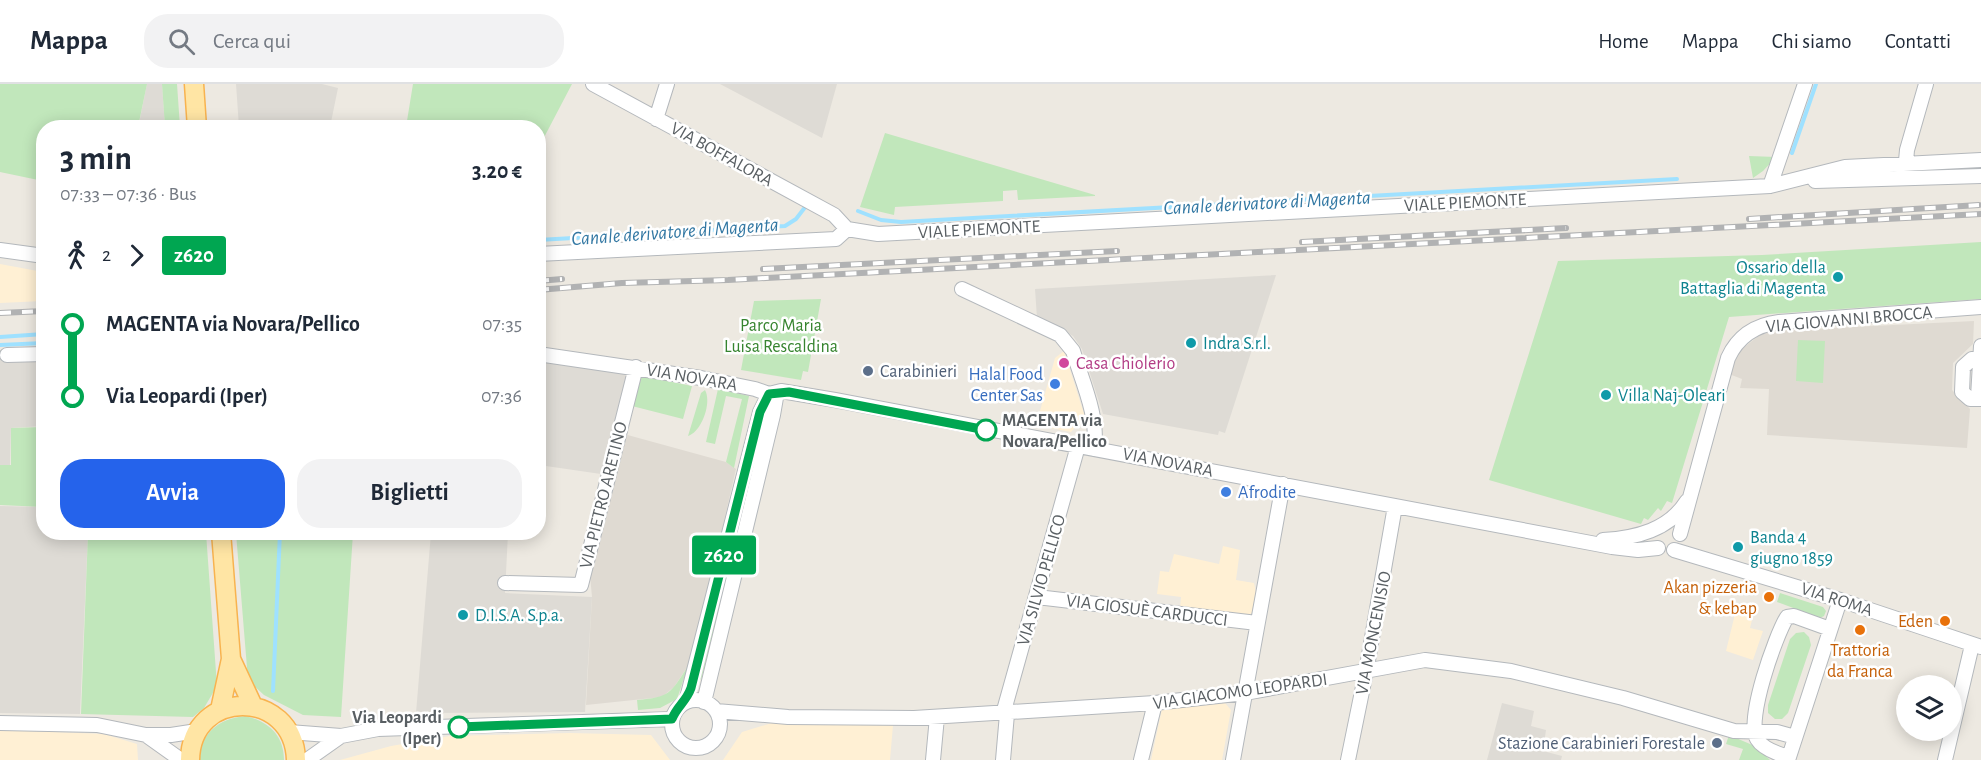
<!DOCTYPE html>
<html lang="it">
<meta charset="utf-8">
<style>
:root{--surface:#fff;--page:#f2f2f3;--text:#1f2937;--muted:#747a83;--line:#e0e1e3;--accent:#2563eb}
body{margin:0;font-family:"Alegreya Sans",sans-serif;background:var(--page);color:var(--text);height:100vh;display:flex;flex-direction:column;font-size:22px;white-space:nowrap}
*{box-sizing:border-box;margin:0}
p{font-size:20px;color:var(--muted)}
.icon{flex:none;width:33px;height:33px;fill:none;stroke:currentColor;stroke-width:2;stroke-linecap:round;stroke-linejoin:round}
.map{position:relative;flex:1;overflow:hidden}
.drawer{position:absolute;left:36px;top:36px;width:510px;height:420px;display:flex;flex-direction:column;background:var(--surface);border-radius:24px;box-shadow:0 3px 15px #0003}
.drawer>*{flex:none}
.badge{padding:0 12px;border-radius:4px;font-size:21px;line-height:39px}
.controls{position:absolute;left:1896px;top:591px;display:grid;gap:12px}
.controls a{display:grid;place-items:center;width:66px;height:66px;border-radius:50%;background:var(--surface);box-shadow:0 3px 15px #0003;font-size:30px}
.map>.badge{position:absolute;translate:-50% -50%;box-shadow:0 0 0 3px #fff}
.legs{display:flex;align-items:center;gap:9px;height:66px;padding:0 24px;font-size:20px}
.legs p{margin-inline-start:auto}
.summary{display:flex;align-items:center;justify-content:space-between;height:102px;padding:0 24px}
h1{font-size:33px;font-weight:700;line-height:45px}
.action{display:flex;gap:12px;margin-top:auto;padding:12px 24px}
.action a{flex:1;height:69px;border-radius:24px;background:var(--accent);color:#fff;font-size:24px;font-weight:700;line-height:69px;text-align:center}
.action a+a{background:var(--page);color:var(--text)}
ul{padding:0 24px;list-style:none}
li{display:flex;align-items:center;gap:21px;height:72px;font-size:22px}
li i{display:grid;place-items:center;width:9px;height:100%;margin:0 8px;background:currentColor}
li i::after{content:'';width:15px;height:15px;margin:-8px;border:4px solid;border-radius:50%;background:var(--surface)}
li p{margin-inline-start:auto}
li:first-child i{background:linear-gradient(#0000 50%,currentColor 0)}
li:last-child i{background:linear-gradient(currentColor 50%,#0000 0)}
header{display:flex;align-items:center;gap:36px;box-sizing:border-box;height:84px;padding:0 30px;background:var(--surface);border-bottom:2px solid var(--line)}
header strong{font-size:28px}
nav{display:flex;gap:33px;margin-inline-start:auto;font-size:21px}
.search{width:420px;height:54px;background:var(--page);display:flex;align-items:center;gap:15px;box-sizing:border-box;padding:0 21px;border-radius:24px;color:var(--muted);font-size:22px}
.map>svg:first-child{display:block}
.commercial{fill:#fff0d4}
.industrial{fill:#dedbd5}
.education{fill:#dfdad2}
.green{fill:#c1e7bb}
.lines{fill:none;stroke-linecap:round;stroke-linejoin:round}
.stream{stroke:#9fe1ff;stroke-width:4}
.minor-casing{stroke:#b4b8bc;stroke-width:16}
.major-casing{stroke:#f8b34f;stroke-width:21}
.minor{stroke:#fff;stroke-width:14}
.major{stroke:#ffe5a4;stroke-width:18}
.rail-casing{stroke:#b1b2b3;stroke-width:6}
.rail{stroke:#fff;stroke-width:4;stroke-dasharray:11;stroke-linecap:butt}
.line-1-casing{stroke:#fff;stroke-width:14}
.line-1{stroke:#00a651;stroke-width:9}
.culture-dot{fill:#0f9aa8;stroke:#fff;stroke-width:2}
.hotel-dot{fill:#d1479c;stroke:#fff;stroke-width:2}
.service-dot{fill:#5c6f8a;stroke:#fff;stroke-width:2}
.shop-dot{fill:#3f7fe0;stroke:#fff;stroke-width:2}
.stop-1-dot{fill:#fff;stroke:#00a651;stroke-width:3}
.food-dot{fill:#e8710a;stroke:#fff;stroke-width:2}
.labels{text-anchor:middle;stroke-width:5;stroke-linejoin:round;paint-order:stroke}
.street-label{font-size:18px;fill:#595f63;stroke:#fff}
.culture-label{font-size:18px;fill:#0d838f;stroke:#fff;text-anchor:start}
.park-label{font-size:18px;fill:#36842f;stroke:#fff}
.hotel-label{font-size:18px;fill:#b23c85;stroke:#fff;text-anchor:start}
.service-label{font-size:18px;fill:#4e5e75;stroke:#fff;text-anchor:start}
.shop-label{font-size:18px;fill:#366cbe;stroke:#fff;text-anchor:end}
.stop-label{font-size:18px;font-weight:bold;fill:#595f63;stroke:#fff;text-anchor:start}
.food-label{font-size:18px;fill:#c56008;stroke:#fff;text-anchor:end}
.water-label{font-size:20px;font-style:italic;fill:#3378a3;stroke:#fff}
</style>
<header>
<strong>Mappa</strong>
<div class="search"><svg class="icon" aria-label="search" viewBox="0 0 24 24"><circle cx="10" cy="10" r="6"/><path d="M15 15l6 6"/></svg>Cerca qui</div>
<nav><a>Home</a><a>Mappa</a><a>Chi siamo</a><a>Contatti</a></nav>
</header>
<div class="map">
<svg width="1981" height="676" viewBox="0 0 1981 676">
<rect width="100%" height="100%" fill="#ede9e1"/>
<path class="commercial" d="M0,180L43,188V217L0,219Z
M1064,267L1085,333L1071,348L1036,341L1055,274Z
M1223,462L1240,466L1236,496L1254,499L1256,509L1252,529L1249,531L1180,524L1181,513L1157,510L1160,487L1169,488L1174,470L1219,480Z
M1736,526L1753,532L1750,544L1763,547L1753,576L1726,567Z
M1225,619L1231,626L1222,676H1151L1162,625Z
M775,638L893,641L890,676H723L742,648Z
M0,646L104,650L137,660L138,676H0Z
M570,649L651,651L670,676H340L391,662L450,652Z"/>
<path class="industrial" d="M147,0H162L165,43L138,44Z
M236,0H322L338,4L330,43H239Z
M720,0H837L822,54Z
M1276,191L1225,349L1219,347L1218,351L1103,330L1082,265L1073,252L1037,234L1035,205Z
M0,266L43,276V342L11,344L10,381H0Z
M543,276L627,288L601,390L539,381L538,281Z
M0,422L43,423L44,448L88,449L80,630L0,629Z
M431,449H508L505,509L592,513L585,628L416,629Z
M1502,619L1534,627L1531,642L1546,646L1543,667L1562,672L1561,676H1487Z"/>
<path class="education" d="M1974,237L1973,260L1953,279L1952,306L1970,325L1967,364L1767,351L1769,305L1740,304L1742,295L1729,290L1739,267L1760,251L1773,247Z
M624,350L726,378L736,385L692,576L674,603L662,613L586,621L592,513L590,491Z"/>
<path class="green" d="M0,0H147L138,43L44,44L43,97L0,88Z
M162,0H177L180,43H165Z
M413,0H572L539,63L538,44L406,43Z
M885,49L1095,111V112L1018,116L1017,106L1003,107V117L895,123L894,131L860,123Z
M1749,72L1776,73L1763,87L1753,94Z
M1981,158V215L1729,233L1672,419L1667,417L1661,427L1658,424L1648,436L1644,434L1641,440L1489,396L1558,177L1762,171Z
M821,215L808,288L803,287L801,296L741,286L754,217Z
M1798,256L1825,257L1823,299L1796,297Z
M642,292L692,302L683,335L632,322Z
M718,305L749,312L734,384L726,378L742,315L726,312L715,360L706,358Z
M705,306C712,318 702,348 688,352L701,309Z
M43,343V423L0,421V381H11V344Z
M88,449H206L217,602L204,624L193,633L81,630Z
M236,449H353L341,633L303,631L264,611L248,596Z
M729,480L730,482L701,596L699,594Z
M1780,509L1823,523L1826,527L1824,532L1820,534L1777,518Z
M1804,548L1809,553L1811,561L1788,629L1782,635H1775L1768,629V621L1790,555L1796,549Z
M688,582L677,615L660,624L638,626L637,616C670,613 670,610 688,582Z
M245,632C268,637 284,651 284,676H199C201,649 218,635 245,632Z
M1729,651L1757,663L1770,676H1739L1743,665L1726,660Z"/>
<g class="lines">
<path class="stream" d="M1792,69L1816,0
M858,127L881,136L901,138L1677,95
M538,156L785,142L796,135L806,122
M0,253L44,250
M0,261L44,259
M273,607L280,448"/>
<g class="minor-casing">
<path id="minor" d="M593,0L834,131L847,145
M656,35L667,0
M1905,88L1907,66L1926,0
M1815,97L1981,92
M1770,102L1805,0
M847,145L878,150L1770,102L1845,83L1981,76
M0,166L44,172
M538,170L836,155L847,145
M962,205L1060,251L1073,267C1082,297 1099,333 1094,365
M538,270L701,294L755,305L769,310L781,307L835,316L1612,463L1638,466L1658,464
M7,271L44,270
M1980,274L1972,275L1963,283L1962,308L1970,315H1981
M1978,313L1981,262
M1680,450L1728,274C1738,252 1755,241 1779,238L1981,223
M1603,456C1636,454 1669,446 1687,417
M1674,466L1840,516L1981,563
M505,499L581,501L636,283
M1037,513L1257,539
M672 640a24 24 0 1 1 48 0a24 24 0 1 1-48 0Z
M686,618L760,328L769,310
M704,618L773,331L777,308
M716,627L788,633L914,634L1155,619L1245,609L1425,576L1511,587L1623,614L1734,647L1777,648L1795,653
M1003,630L1078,362
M0,639L97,641L146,651H171L197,647
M289,648L341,652L378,645L672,635
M146,651L181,676
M1789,673C1778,670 1763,665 1757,655C1746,635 1775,553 1787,533L1794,532L1830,545
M307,676L341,652
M933,676L937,633
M1003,676L1007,630
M1141,676L1155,619
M1233,676L1283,400
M1348,676L1366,588L1395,422
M1788,676L1840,516
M1945,676L1972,561"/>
</g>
<g class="major-casing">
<path id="major" d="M194,0L197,44
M231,575L253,622
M220,626L231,575L221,448
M190,676C191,604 294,604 296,676"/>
</g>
<use href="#minor" class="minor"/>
<use href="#major" class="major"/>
<g class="rail-casing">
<path id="rail" d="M1749,135L1979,121
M1302,158L1566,144
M763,185L1117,167
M538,197L562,195
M538,206L622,199L728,196L1981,130
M0,229L44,227"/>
</g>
<use href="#rail" class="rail"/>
</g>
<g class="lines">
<g class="line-1-casing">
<path id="line-1" d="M459,643L672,635C677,622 686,618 691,604L760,328L769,310L789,308L986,346"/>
</g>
<use href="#line-1" class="line-1"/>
</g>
<g class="culture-dot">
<circle cx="1838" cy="193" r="6"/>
<circle cx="1191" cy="259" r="6"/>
<circle cx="1606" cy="311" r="6"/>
<circle cx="1738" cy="463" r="6"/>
<circle cx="463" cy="531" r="6"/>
</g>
<circle class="hotel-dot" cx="1064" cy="279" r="6"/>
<g class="service-dot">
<circle cx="868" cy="287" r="6"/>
<circle cx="1717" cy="659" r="6"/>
</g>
<g class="shop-dot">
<circle cx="1055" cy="300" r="6"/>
<circle cx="1226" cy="408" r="6"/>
</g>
<g class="stop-1-dot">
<circle cx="986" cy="346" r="10"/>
<circle cx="459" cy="643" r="10"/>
</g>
<g class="food-dot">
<circle cx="1769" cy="513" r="6"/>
<circle cx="1945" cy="537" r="6"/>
<circle cx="1860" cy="546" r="6"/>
</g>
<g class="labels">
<g class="street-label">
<text transform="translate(722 70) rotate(29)" y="6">VIA BOFFALORA</text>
<text transform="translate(1465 118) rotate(-3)" y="6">VIALE PIEMONTE</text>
<text transform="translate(979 145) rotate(-3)" y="6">VIALE PIEMONTE</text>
<text transform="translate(1849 235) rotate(-5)" y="6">VIA GIOVANNI BROCCA</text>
<text transform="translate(692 293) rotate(10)" y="6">VIA NOVARA</text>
<text transform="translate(1168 378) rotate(11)" y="6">VIA NOVARA</text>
<text transform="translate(603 411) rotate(-76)" y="6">VIA PIETRO ARETINO</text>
<text transform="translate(1041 496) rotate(-74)" y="6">VIA SILVIO PELLICO</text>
<text transform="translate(1837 515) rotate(18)" y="6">VIA ROMA</text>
<text transform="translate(1147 526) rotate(7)" y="6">VIA GIOSUÈ CARDUCCI</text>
<text transform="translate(1373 549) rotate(-79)" y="6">VIA MONCENISIO</text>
<text transform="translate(1240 607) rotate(-8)" y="6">VIA GIACOMO LEOPARDI</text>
</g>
<g class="culture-label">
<text x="1826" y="189" text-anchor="end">Ossario della<tspan x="1826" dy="21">Battaglia di Magenta</tspan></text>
<text x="1203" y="265">Indra S.r.l.</text>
<text x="1618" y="317">Villa Naj-Oleari</text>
<text x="1750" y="459">Banda 4<tspan x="1750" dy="21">giugno 1859</tspan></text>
<text x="475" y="537">D.I.S.A. S.p.a.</text>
</g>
<g class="park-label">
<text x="781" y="247">Parco Maria<tspan x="781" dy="21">Luisa Rescaldina</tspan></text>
</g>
<g class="hotel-label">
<text x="1076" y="285">Casa Chiolerio</text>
</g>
<g class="service-label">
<text x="880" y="293">Carabinieri</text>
<text x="1705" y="665" text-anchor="end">Stazione Carabinieri Forestale</text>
</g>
<g class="shop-label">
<text x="1043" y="296">Halal Food<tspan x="1043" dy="21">Center Sas</tspan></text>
<text x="1238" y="414" text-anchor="start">Afrodite</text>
</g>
<g class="stop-label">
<text x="1002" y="342">MAGENTA via<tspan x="1002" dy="21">Novara/Pellico</tspan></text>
<text x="442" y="639" text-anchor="end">Via Leopardi<tspan x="442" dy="21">(Iper)</tspan></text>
</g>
<g class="food-label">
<text x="1757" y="509">Akan pizzeria<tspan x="1757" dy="21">&amp; kebap</tspan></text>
<text x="1933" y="543">Eden</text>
<text x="1860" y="572" text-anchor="middle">Trattoria<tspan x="1860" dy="21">da Franca</tspan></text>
</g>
<g class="water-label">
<text transform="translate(1267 118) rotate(-3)" y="7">Canale derivatore di Magenta</text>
<text transform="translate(675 147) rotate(-4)" y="7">Canale derivatore di Magenta</text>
</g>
</g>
</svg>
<div class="controls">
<a><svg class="icon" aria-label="layers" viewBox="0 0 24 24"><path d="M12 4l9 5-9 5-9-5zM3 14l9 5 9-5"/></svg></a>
</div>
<b class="badge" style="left:724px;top:471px;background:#00a651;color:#fff">z620</b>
<section class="drawer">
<div class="summary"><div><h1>3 min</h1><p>07:33 – 07:36 · Bus</p></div><b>3.20 €</b></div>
<div class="legs"><svg class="icon" aria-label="walk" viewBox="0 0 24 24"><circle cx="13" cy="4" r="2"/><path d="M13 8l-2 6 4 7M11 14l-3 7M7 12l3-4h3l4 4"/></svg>2<svg class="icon" aria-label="forward" viewBox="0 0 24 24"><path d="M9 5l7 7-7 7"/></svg><b class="badge" style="background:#00a651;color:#fff">z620</b></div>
<ul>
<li><i style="color:#00a651"></i><b>MAGENTA via Novara/Pellico</b><p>07:35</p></li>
<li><i style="color:#00a651"></i><b>Via Leopardi (Iper)</b><p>07:36</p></li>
</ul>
<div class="action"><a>Avvia</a><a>Biglietti</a></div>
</section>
</div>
